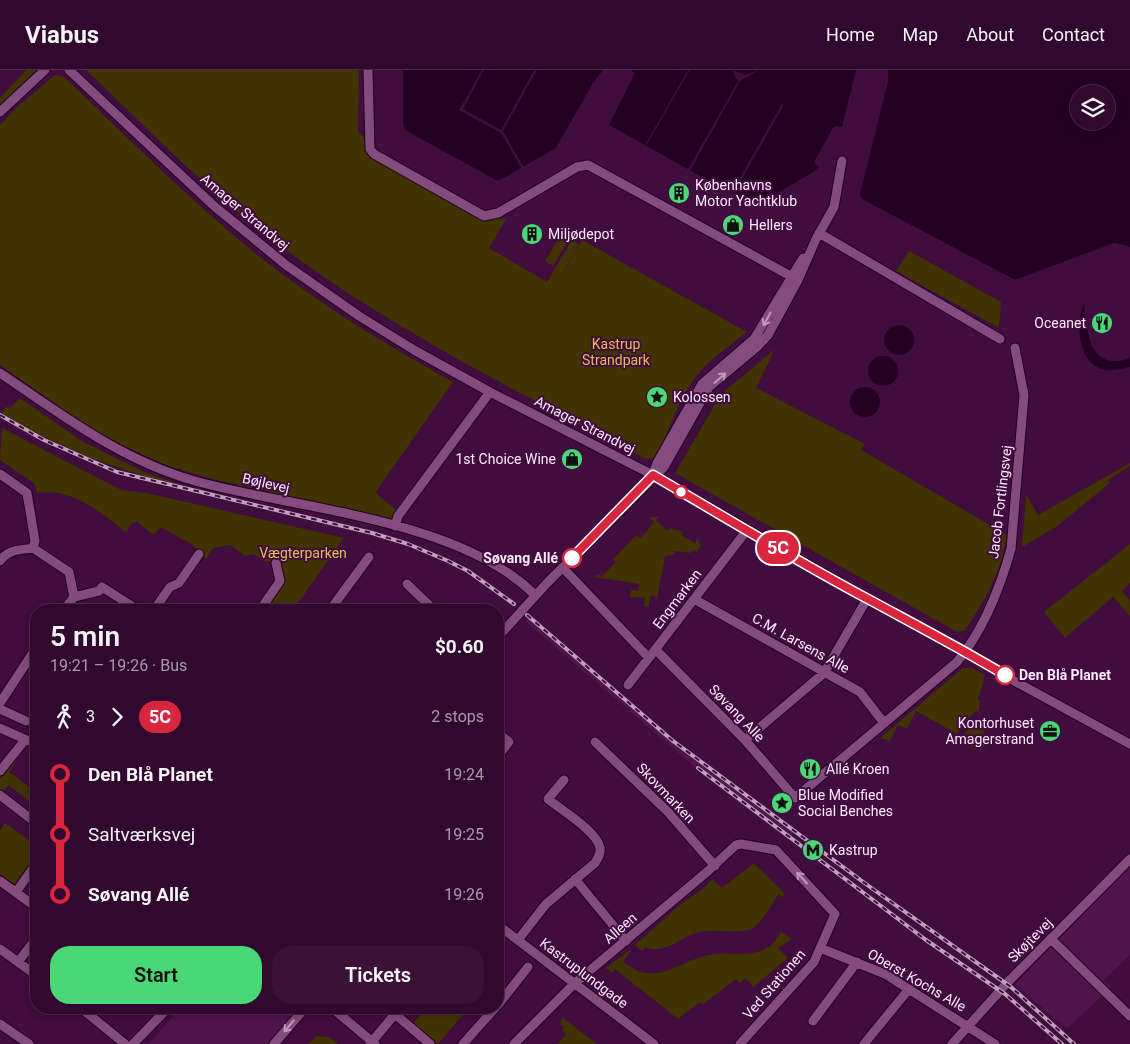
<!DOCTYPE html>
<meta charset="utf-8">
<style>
:root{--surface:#31092e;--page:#391236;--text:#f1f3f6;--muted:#a89aaa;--line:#4c2a4a;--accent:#4ad777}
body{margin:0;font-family:Roboto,sans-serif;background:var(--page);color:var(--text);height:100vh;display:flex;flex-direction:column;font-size:19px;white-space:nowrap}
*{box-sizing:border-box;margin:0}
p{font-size:16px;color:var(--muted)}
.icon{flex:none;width:28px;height:28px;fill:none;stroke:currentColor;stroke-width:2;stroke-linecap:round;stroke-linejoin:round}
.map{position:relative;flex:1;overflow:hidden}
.side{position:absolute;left:30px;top:534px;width:474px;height:410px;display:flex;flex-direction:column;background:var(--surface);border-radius:20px;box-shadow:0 2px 8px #0003,0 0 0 1px var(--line)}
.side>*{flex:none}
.badge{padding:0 10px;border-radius:16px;font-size:18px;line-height:32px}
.tools{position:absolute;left:1070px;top:15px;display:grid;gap:10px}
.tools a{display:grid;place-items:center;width:45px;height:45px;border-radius:50%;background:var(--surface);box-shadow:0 2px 8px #0003,0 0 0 1px var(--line);font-size:25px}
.map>.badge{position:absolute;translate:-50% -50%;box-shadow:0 0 0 2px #fff}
.legs{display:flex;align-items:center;gap:8px;height:55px;padding:0 20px;font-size:16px}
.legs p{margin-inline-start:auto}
.headline{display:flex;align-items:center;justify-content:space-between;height:85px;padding:0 20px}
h1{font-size:28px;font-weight:600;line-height:38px}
.primary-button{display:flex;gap:10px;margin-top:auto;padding:10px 20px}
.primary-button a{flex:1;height:58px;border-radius:20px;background:var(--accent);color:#111;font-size:20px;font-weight:600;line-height:58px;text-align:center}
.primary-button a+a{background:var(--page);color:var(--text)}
ul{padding:0 20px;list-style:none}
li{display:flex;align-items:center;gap:18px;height:60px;font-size:19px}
li i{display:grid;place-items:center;width:8px;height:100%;margin:0 6px;background:currentColor}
li i::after{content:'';width:12px;height:12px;margin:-6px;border:4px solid;border-radius:50%;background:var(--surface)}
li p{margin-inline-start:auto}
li:first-child i{background:linear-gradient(#0000 50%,currentColor 0)}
li:last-child i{background:linear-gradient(currentColor 50%,#0000 0)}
header{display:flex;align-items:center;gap:30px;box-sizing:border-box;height:70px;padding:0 25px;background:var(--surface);border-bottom:1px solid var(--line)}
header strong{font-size:24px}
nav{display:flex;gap:28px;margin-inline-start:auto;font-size:18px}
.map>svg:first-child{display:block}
.built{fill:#4f144c}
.green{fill:#403201}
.water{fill:#230022;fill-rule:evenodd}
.pier{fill:#410c3e}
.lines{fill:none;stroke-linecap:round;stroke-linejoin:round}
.minor-casing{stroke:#220020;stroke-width:11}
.minor{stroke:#834b7e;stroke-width:9}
.rail-casing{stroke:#c0a1bd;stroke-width:4}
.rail{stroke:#410c3e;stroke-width:2;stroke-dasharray:5.5;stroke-linecap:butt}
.oneway{stroke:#c09abc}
.line-1-casing{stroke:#fff;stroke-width:11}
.line-1{stroke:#d7263d;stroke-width:8}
.stop-1-dot{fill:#fff;stroke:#d7263d;stroke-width:2.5}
.labels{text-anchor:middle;stroke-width:4;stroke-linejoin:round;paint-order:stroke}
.poi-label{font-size:14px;fill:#fde9fa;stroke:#410c3e;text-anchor:start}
.street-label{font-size:14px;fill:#fde9fa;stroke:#410c3e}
.park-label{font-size:14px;fill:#e3be50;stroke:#410c3e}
.stop-label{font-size:14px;font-weight:bold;fill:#fde9fa;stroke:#410c3e;text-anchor:end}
</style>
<header>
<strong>Viabus</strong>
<nav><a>Home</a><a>Map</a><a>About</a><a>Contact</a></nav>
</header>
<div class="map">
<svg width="1130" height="974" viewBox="0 0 1130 974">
<rect width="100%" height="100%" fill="#410c3e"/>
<path class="built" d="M530,546L681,675L796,760L788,770L712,712L525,551Z
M1130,797V885L1104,910L1111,917L1067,959L1015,914Z
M180,938H299L269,974H149Z"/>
<path class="green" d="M26,0H37L0,36V28Z
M86,0H359L358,61L374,79L482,149H506L489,178L547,212L572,170L579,174L555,217L582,170L747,262C730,276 708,290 695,308C676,333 670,363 654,388L646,389C512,318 375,252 256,157C196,109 142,53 86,0Z
M55,5L64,7C127,67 189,129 256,184C318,233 384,274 453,312L375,423L398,441L394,450L212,409L165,395L109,369L84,354L0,295V55L16,38Z
M560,166L568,171L553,196L545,191Z
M909,181L1001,232L999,258L896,201Z
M775,279L756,318L865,374L861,380L1007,465C999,508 987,525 965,561L957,562L675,403L721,324Z
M20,328L82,371L144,402L175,413L172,414C111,398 55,376 1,343L5,337L10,338Z
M2,358L121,420L146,423L344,468L293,540H265L283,513L279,490L266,492L253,484L246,486L230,475L213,478L206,489L193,475L160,457L154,465L137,452L132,453L126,462C98,441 73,418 37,423L34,413L0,390Z
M1130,393V396L1108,410L1110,413L1056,457L1022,477L1026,424L1038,445Z
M653,447H659L656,450L667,461L671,458L683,462L682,466L695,473L697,469L701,475L697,482L693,480L690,483L675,481L674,485L665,486L657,529L654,525L650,527L649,537L644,536L645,528L630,527L631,520L638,521L639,514L595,507L597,504L601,507L616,492L613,489L636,465L641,468L654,452L650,448Z
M1130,474V513L1122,521L1130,530V546L1113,527L1065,568L1044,542Z
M963,598H972L985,605L980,625L977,628L980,630L979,641L974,642L957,664L916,641L907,659L898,655L890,671L880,668Z
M980,648L987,676L982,678L980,676L976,680L961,668L975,649Z
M15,690L17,691L9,702L29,717L33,712L36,714V737L9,715L2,723L0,722V709Z
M5,753L36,775V789L17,816L0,804V760Z
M754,793L785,824L782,827L779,824C771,834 764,851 753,858C740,865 715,858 699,862C681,866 664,886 645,877L642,881L635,875L681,834L704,818L712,809L722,818Z
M781,862L792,869L778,878L788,888L753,917L746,908L739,913L736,909L702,935L700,932L678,949L615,899L612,903L606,898L630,880L631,881L623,891C655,919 676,892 709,885C735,880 764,894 781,862Z
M426,938H461L466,941L438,974L413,954Z
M562,947L597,974H558L566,964L562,960L564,957L560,954Z
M316,966L329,967L338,974H309Z"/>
<path class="water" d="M403,0H603L593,13L556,78L498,111L405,60L403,53Z
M631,0H856L842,57L834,56L814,92L819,97L812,103L754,136L609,55L635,3Z
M888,0H1130V177L1114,173L1015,210L862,129L860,124L888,11ZM1079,24H1106V51H1079Z
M1084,233C1086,261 1090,303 1130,288V297C1120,300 1104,302 1095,296C1077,283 1076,251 1084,233Z
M884 270a15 15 0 1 1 30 0a15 15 0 1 1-30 0Z
M868 301a15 15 0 1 1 30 0a15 15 0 1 1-30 0Z
M850 332a15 15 0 1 1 30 0a15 15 0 1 1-30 0Z"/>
<path class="pier" d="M482,0H484L463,39L501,60L534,0H537L503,61L524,98L522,99L501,63L459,40Z
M688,0H690L646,76L645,75Z
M732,0L745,5L759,0L740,11L690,101L688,99L738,11Z
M886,0H888V11L860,124L861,131L858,123L886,11Z
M782,33L784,35L733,125L731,124Z
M888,143L1015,210L1115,173L1130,177V179L1115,176L1015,212L988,200L887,145Z"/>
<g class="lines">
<g class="minor-casing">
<path id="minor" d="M69,0L214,136L286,195L359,246L414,280L490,322L653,405L867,529L966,581L1016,612L1130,674
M368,0L370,79L374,84L484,146L498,143L577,97L588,95L798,210
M0,42L45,0
M819,163L1000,269
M0,303C62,345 121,390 195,411C297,439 459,449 535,525
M0,404L27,423L35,471L33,478
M653,405L657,393L702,314L754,269L803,188
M395,456L398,446L490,322
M0,491C8,479 20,480 33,478L69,502L74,527L99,521L102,517L138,540
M563,498L649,588
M407,514L434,540
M694,529L860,622L884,653
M64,540L74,527
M154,540L170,517L179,513L199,484
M260,540L280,511L276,493
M330,540L369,487
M498,567L547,513L664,397L709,317L758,276L768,265L798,210L816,169L834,137L842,91
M656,580L745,670L795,728L957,592C983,561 1000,518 1011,479L1024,325L1015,278
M628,615L747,460
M0,633L36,578
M0,639L26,651
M0,658L36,674
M498,663L509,672L498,686
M745,670L824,603L867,529
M595,672L668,742L715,796
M0,701L25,670
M0,725L36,753
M575,809L626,871
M0,811L36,837
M16,822L36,794
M498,855L654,974
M1051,869L1130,946
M518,870L546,834L595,793C598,788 601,784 600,778C598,762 561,740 548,729L564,710
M820,878L885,904L995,974
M0,879L36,905
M18,892L36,869
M498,935L528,897
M81,938L125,974
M332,938L375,974
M395,944L430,974
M813,951L857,892
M0,954L29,974
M133,974L168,938
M274,974L305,938
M370,974L400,938
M463,974L495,938
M514,974L575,913L708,801L736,775L741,774L776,780L835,844L814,892L740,974
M864,974L909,919
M952,974L1008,912L1130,789"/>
</g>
<use href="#minor" class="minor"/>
<g class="rail-casing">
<path id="rail" d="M0,345L44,370L117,402L372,463L408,474L448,491L468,501L514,534
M527,545L673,671L870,817L1011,917L1074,974
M698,698L926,870L1005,924L1062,974"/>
</g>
<use href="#rail" class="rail"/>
</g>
<defs><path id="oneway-shaft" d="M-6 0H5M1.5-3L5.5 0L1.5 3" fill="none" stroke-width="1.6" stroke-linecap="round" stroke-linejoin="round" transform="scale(1.25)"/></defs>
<g class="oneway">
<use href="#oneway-shaft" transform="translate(767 249) rotate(119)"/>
<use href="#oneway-shaft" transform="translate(720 308) rotate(-41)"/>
<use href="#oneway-shaft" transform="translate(802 808) rotate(-133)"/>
<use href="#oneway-shaft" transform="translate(289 956) rotate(130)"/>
</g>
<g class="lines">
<g class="line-1-casing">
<path id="line-1" d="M572,488L653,405C724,447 795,490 868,529C914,554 960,578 1005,605"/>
</g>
<use href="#line-1" class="line-1"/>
</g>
<defs>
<g id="building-disc" transform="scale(1.125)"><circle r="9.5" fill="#4ad777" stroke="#410c3e"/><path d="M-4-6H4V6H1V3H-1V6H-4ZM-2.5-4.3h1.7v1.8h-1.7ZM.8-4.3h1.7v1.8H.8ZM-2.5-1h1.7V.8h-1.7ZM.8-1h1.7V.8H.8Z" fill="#111"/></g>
<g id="shop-disc" transform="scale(1.125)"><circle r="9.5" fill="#4ad777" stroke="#410c3e"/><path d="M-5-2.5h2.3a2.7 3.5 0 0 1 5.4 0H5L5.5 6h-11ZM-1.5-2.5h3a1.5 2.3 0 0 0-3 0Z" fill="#111"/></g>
<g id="restaurant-disc" transform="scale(1.125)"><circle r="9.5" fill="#4ad777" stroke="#410c3e"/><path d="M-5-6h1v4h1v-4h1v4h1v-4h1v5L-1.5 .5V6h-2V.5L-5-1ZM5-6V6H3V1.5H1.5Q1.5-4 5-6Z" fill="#111"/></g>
<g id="sight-disc" transform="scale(1.125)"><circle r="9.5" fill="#4ad777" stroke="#410c3e"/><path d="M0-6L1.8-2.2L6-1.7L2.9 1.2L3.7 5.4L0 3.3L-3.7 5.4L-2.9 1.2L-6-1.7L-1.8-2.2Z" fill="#111"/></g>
<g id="office-disc" transform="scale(1.125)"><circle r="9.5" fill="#4ad777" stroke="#410c3e"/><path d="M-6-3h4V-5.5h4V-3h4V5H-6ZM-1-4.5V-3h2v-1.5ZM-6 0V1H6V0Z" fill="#111"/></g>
<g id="metro-disc" transform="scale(1.125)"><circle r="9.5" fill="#4ad777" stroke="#410c3e"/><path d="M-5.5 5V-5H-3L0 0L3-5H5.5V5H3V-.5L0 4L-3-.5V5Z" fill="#111"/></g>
</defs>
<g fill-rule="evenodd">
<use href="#building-disc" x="679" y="123"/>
<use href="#shop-disc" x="733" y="155"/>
<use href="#building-disc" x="532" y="164"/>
<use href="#restaurant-disc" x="1102" y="253"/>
<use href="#sight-disc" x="657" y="327"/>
<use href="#shop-disc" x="572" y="389"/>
<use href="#office-disc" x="1050" y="661"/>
<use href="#restaurant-disc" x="810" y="699"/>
<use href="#sight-disc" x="782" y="733"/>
<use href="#metro-disc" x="813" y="780"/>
</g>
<g class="stop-1-dot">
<circle cx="681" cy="422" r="6"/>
<circle cx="572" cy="488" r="9"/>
<circle cx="1005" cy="605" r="9"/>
</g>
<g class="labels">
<g class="poi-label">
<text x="695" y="120">Københavns<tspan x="695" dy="16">Motor Yachtklub</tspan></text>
<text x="749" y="160">Hellers</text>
<text x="548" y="169">Miljødepot</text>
<text x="1086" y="258" text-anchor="end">Oceanet</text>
<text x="673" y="332">Kolossen</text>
<text x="556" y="394" text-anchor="end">1st Choice Wine</text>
<text x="1034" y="658" text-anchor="end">Kontorhuset<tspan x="1034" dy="16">Amagerstrand</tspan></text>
<text x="826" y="704">Allé Kroen</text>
<text x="798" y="730">Blue Modified<tspan x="798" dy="16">Social Benches</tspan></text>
<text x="829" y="785">Kastrup</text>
</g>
<g class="street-label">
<text transform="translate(245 142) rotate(40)" y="5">Amager Strandvej</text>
<text transform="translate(585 355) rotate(27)" y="5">Amager Strandvej</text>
<text transform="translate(266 413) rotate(13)" y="5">Bøjlevej</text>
<text transform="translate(1000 432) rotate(-83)" y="5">Jacob Fortlingsvej</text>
<text transform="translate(677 529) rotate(-53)" y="5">Engmarken</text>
<text transform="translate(801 573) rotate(29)" y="5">C.M. Larsens Alle</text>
<text transform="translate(737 643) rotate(46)" y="5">Søvang Alle</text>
<text transform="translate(666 723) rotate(46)" y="5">Skovmarken</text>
<text transform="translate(620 858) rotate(-41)" y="5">Alleen</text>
<text transform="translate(1030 870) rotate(-45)" y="5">Skøjtevej</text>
<text transform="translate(584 903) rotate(37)" y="5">Kastruplundgade</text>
<text transform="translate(917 910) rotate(30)" y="5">Oberst Kochs Alle</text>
<text transform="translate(774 914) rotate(-49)" y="5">Ved Stationen</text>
</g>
<g class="park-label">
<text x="616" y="279">Kastrup<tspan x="616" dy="16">Strandpark</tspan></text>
<text x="303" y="488">Vægterparken</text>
</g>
<g class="stop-label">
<text x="558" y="493">Søvang Allé</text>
<text x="1019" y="610" text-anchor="start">Den Blå Planet</text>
</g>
</g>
</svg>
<div class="tools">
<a><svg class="icon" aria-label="layers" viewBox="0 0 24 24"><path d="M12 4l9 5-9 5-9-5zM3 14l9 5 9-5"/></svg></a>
</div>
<b class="badge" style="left:778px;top:478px;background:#d7263d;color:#fff">5C</b>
<section class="side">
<div class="headline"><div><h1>5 min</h1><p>19:21 – 19:26 · Bus</p></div><b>$0.60</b></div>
<div class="legs"><svg class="icon" aria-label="walk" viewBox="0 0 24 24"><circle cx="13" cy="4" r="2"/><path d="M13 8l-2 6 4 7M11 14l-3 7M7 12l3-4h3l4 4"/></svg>3<svg class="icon" aria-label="forward" viewBox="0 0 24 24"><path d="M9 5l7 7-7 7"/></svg><b class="badge" style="background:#d7263d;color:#fff">5C</b><p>2 stops</p></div>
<ul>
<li><i style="color:#d7263d"></i><b>Den Blå Planet</b><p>19:24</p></li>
<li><i style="color:#d7263d"></i><span>Saltværksvej</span><p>19:25</p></li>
<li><i style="color:#d7263d"></i><b>Søvang Allé</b><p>19:26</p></li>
</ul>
<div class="primary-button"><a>Start</a><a>Tickets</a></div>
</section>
</div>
